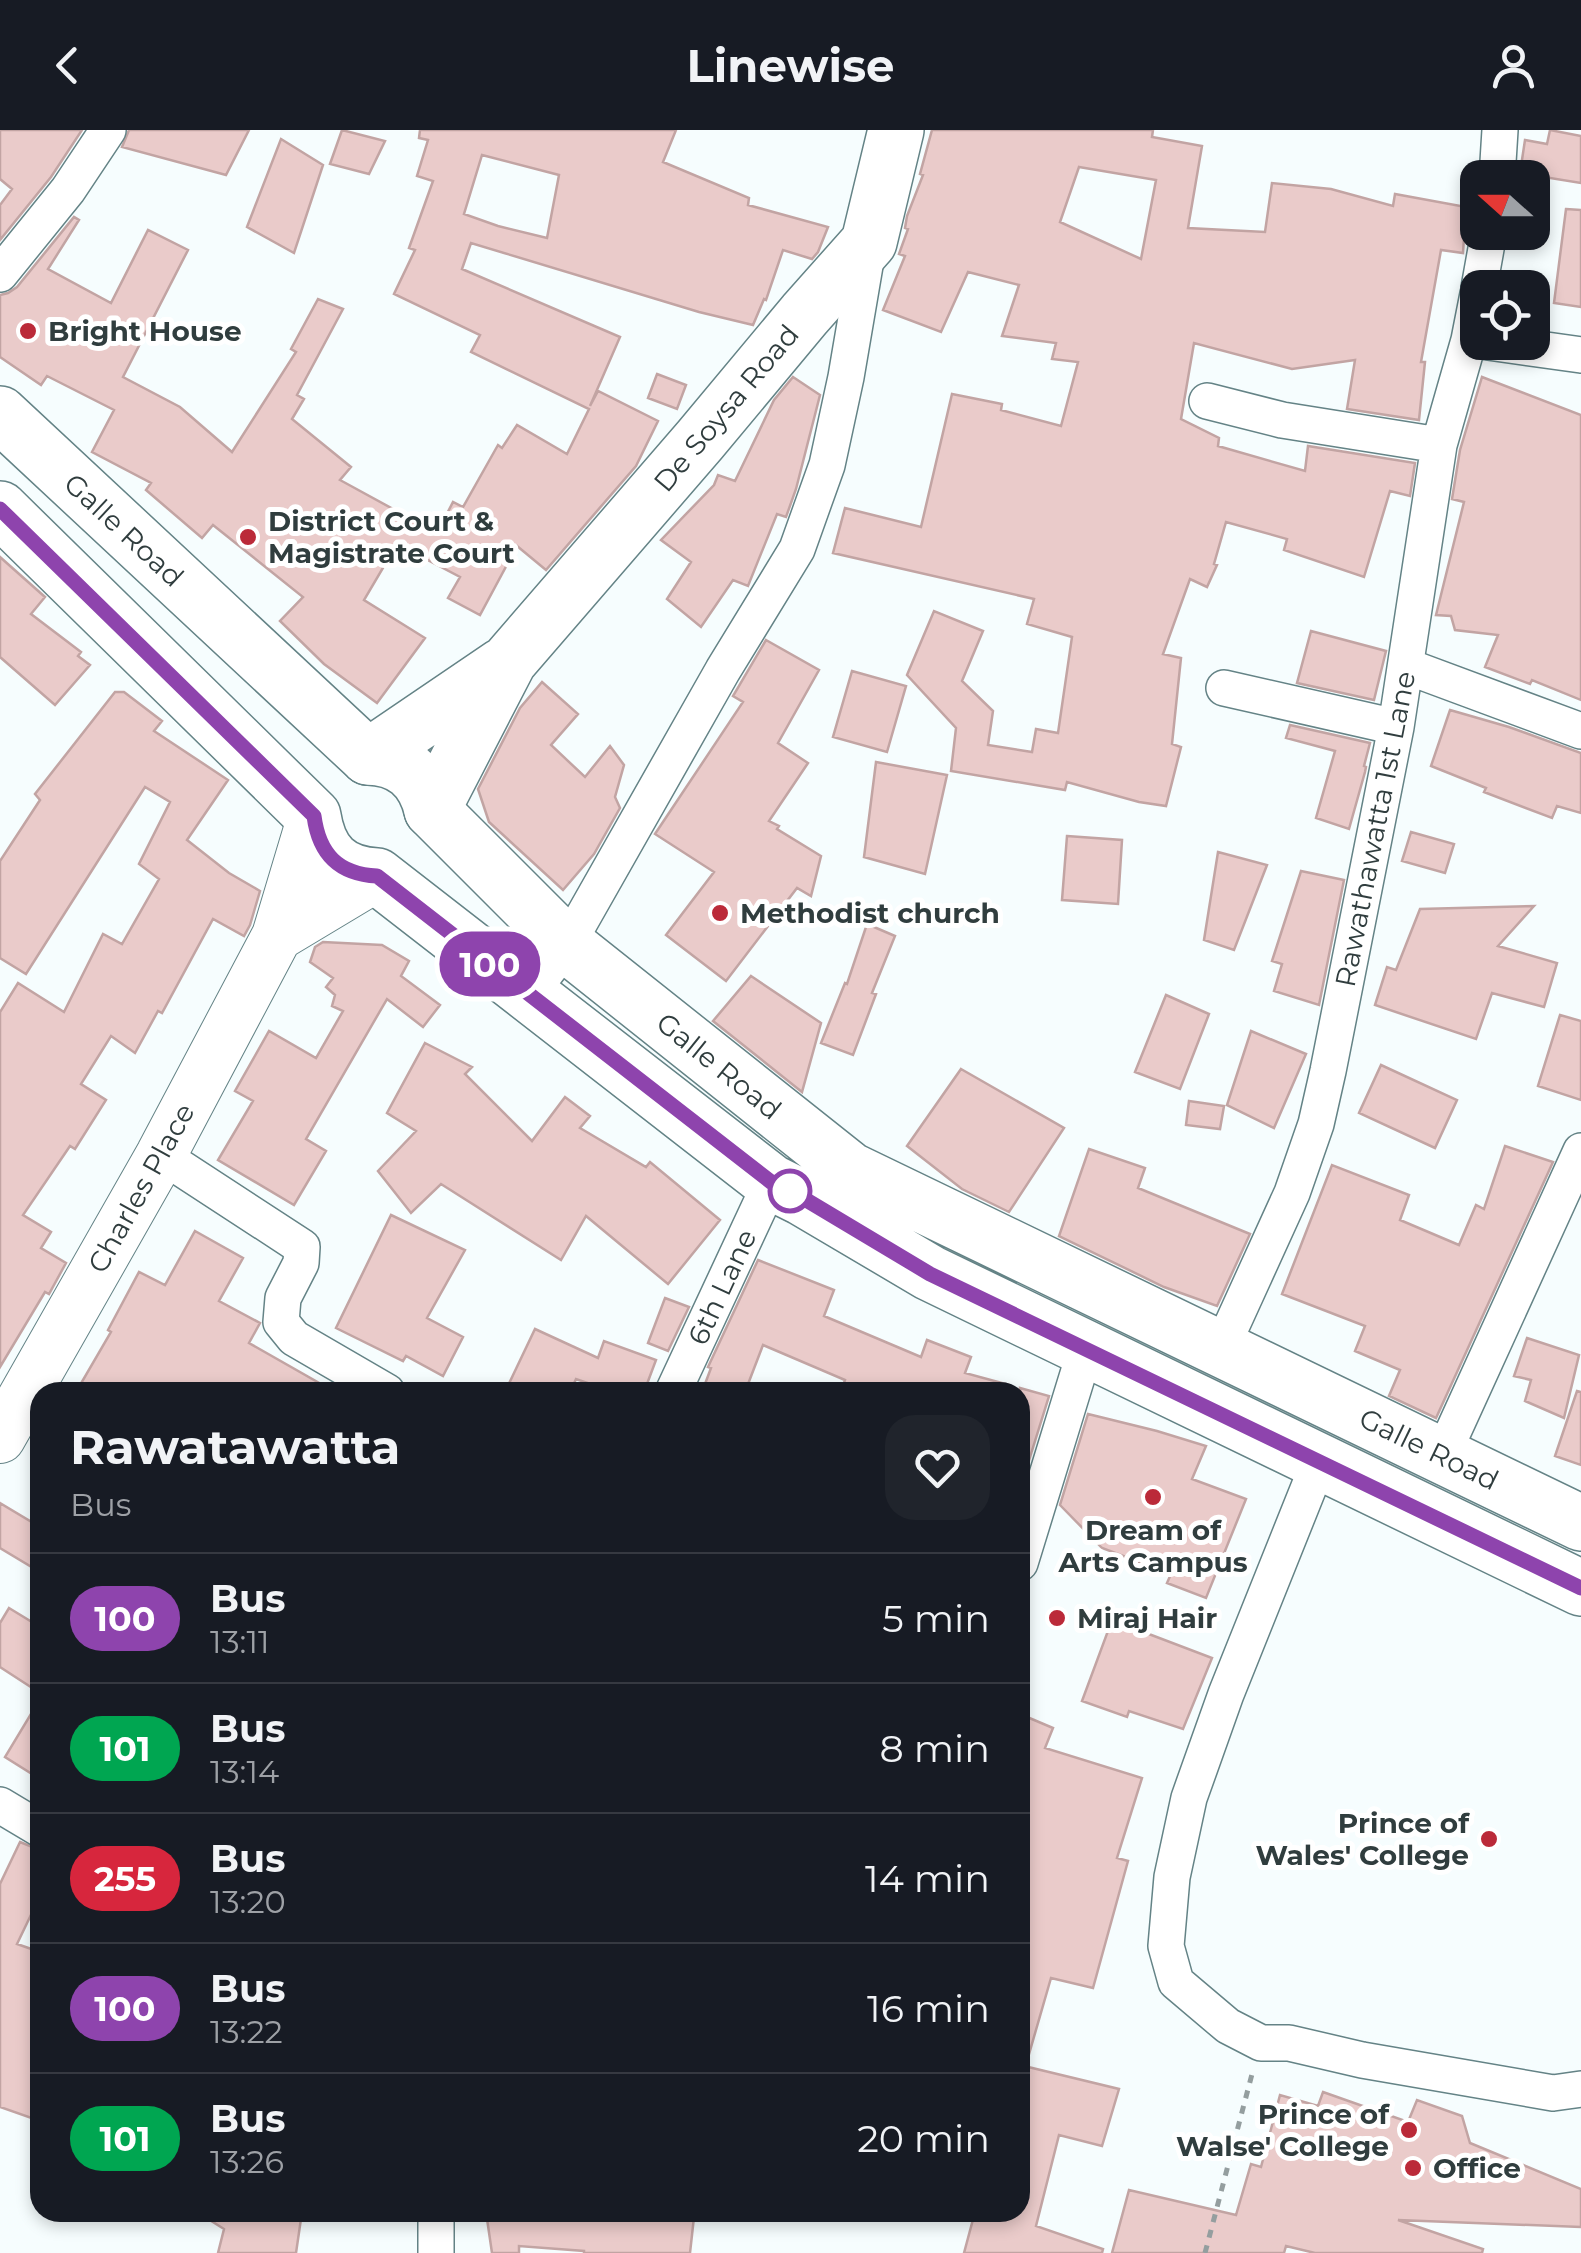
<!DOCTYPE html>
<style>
:root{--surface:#171b24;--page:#20242c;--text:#f1f3f6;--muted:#9ea1a6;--line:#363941}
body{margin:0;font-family:Montserrat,sans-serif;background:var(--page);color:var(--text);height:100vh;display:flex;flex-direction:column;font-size:38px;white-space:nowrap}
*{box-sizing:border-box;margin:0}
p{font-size:32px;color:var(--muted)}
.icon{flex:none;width:55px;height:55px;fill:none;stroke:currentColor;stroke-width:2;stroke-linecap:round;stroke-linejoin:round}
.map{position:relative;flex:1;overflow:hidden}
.side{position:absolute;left:30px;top:1252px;width:1000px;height:840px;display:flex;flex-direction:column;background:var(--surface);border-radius:30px;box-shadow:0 5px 15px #0003}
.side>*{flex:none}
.badge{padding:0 20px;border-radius:32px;font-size:35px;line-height:65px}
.needle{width:65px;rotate:291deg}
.controls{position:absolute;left:1460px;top:30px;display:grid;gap:20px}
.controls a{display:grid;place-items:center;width:90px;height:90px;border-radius:20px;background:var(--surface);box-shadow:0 5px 15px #0003;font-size:50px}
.map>.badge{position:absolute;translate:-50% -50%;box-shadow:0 0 0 5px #fff}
.round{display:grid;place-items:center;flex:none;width:105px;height:105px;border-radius:30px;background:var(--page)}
.summary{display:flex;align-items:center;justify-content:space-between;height:170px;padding:0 40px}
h1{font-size:48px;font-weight:700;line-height:75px}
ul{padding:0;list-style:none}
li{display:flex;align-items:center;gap:30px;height:130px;padding:0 40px;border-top:2px solid var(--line)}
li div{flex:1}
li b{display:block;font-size:38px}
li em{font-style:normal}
li .badge{min-width:110px;font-weight:700;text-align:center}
header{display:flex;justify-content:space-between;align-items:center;height:130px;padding:0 40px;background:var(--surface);font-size:45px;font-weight:700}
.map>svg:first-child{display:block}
.building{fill:#eacbca;stroke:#c2a4a3;stroke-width:2.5;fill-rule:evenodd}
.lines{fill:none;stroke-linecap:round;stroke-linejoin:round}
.street-casing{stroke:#648386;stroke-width:38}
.secondary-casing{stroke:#648386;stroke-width:52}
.primary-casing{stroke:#648386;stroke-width:58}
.highway-casing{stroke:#648386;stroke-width:58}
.path{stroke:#949e9f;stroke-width:5;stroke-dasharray:8 8;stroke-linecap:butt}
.street{stroke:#fff;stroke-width:35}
.secondary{stroke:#fff;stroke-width:50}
.primary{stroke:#fff;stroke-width:55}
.highway{stroke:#fff;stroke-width:55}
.line-casing{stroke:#fff;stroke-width:22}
.line{stroke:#8e44ad;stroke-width:15}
.poi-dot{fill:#bb2a39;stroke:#fff;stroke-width:4}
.stop-dot{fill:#fff;stroke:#8e44ad;stroke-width:5}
.labels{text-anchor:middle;stroke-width:10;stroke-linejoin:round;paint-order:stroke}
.poi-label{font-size:28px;font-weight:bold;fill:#303d3e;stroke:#fff;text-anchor:start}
.street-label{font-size:28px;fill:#303d3e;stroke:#fff}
</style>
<header><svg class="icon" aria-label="back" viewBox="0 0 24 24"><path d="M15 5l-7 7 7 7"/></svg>Linewise<svg class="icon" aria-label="person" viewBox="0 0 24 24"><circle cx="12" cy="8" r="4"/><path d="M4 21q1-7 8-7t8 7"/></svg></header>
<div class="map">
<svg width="1581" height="2123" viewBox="0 0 1581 2123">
<rect width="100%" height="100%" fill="#f6fdfe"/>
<path class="building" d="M0,0H82L51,47L0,110V75L12,59L0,49Z
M129,0H249L226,45L122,17Z
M342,0L385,11L369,44L330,34Z
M420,0H676L663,32L749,68L748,75L828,97L818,122L812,129L783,120L766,170L764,169L753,195L699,182L471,113L462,139L620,207L590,276L598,261L658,291L636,336L546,440L517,416L480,485L448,468L460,447L397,414L364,470L425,508L377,573L324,534L280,491L303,467L213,395L202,408L146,360L151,353L92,322L114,280L47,246L41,255L0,227V165L8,163L17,157L74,87L79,90L48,139L111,173L148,100L188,120L123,247L180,277L232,322L296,222L291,219L318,169L343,179L297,265L304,269L292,289L351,337L340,350L437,403L453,372L463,377L498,315L502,318L517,295L567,324L589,279L471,222L480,205L394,164L415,120L409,118L433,51L417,46L428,10L419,8ZM482,25L559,45L547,108L498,96L464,84Z
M932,0H1153L1152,7L1202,16L1188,98L1265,102L1272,53L1331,59L1393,76L1395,64L1466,77L1463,123L1441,120L1421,232H1425L1419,290L1347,279L1355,230L1292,239L1194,213L1181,289L1219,308L1218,316L1305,341L1308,316L1415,333L1410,366L1390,361L1364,447L1284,420L1287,409L1226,392L1214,434L1217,435L1207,457L1190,449L1163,524L1181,528L1172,614L1181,617L1166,676L1139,672L1067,652L1065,660L951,641L956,598L907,545L934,481L983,501L962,551L993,581L988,615L1032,622L1036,599L1058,603L1072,507L1027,494L1034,469L833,423L845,378L921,397L952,264L1002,274L1001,280L1061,296L1078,232L1052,229L1056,213L1002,206L1019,155L968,142L941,202L883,180L905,126L899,124L908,99L905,98L907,86L923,45L920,44ZM1079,37L1156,50L1141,129L1060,92Z
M1550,0L1581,6V53L1520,43L1525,10L1547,14Z
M281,9L323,35L294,123L247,97Z
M1566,79L1581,80V177L1554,173Z
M657,244L686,255L677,279L648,268Z
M793,247L820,265L796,359L786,387L777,384L748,456L733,450L701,497L667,469L691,432L661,410L714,355L718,345L735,351L774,270Z
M1482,247L1581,285V570L1532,550L1530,554L1485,537L1498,505L1455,500L1451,486L1436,485L1464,372L1452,369L1460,320Z
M0,427L45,467L31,484L81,522L78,526L90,535L55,575L0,527Z
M1311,501L1386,521L1374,570L1297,553Z
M766,510L819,540L778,613L808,633L769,691L779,696L777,699L821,726L811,766L797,758L726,851L666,805L714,742L655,704L743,572L733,566Z
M852,541L906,556L887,622L833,607Z
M542,552L578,584L551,615L585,647L610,616L624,635L615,667L620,678L594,724L563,760L489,692L478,659L520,578Z
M115,562H124L162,591L154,601L228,650L187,710L229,743L260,761L250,795L244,806L213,789L162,883L158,881L135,923L111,906L81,954L106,970L75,1019L70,1016L23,1085L51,1102L41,1118L66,1133L49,1164L45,1162L0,1237V882L18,853L64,882L103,804L122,814L159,749L139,734L170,672L145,657L26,844L0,828V731L40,670L35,664Z
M1450,580L1509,597L1581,623V683L1557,676L1552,688L1484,662L1486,658L1431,636Z
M1290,595L1370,613L1364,636L1366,637L1365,642L1349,699L1316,688L1335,621L1286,608Z
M876,632L947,645L925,744L864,727Z
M1411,702L1454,714L1445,743L1402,731Z
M1067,706L1122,710L1118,774L1062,770Z
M1218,722L1267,735L1234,820L1204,810Z
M1301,741L1344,750L1319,875L1274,861L1282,834L1272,831Z
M1534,776L1498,816L1557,833L1544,877L1492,863L1476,909L1375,875L1387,837L1396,840L1420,779Z
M867,794L895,806L872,863L876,864L853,925L821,913L845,853L847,854Z
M323,812L382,815L409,831L401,846L440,875L423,897L387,869L306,1009L326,1021L294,1075L218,1030L253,971L235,961L269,901L316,928L343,881L332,876L335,865L326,857L333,848L310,832L315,817Z
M751,846L821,893L802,962L713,891Z
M1166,865L1209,884L1180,959L1135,942Z
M1560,885L1581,891V970L1538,956Z
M1251,901L1306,924L1274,998L1227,975Z
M425,913L472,937L465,944L532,1011L565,967L590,986L580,998L646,1037L650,1032L720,1090L668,1154L586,1086L561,1130L441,1054L411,1083L378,1041L416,1001L387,983Z
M1381,935L1457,970L1435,1018L1359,983Z
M961,939L1064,998L1009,1082L962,1059L907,1016Z
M1189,971L1224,976L1220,999L1186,995Z
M1505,1016L1553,1032L1436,1288L1389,1266L1400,1240L1355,1221L1365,1196L1282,1164L1332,1035L1409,1065L1400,1090L1459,1115L1476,1075L1484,1079Z
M1089,1019L1145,1038L1138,1058L1250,1104L1217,1176L1164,1157L1059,1106Z
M391,1085L465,1120L427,1188L463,1207L443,1246L406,1226L403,1231L336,1198Z
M195,1101L243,1128L219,1171L260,1193L249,1213L335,1262H76L111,1202L108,1200L139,1142L165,1155Z
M758,1130L834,1160L824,1186L921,1227L927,1210L971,1227L965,1243L1009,1255L1008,1262H841L845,1250L763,1215L745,1262H702L711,1238L708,1237Z
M665,1168L689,1177L668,1221L648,1213Z
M535,1199L598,1228L604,1211L656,1230L644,1262H614L576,1249L570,1262H505Z
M1527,1208L1579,1225L1564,1288L1525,1271L1531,1250L1514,1246Z
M1020,1258L1049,1266L1026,1340L1020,1334Z
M1577,1261L1581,1262V1335L1555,1326Z
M1088,1284L1157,1301L1206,1316L1192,1349L1246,1369L1206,1468L1167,1453L1171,1444L1102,1418L1060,1375Z
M0,1373L40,1397V1442L0,1418Z
M9,1478L40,1497V1563L0,1537V1493Z
M1112,1490L1212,1528L1183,1599L1129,1581L1127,1587L1082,1571Z
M40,1569V1649L5,1627Z
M1020,1584L1053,1598L1045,1618L1142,1648L1117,1728L1128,1731L1093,1858L1051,1848L1027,1931L1020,1930Z
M20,1712L40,1720V1766L17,1814L40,1822V1991L0,1977V1754Z
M1020,1935L1119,1959L1102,2016L1059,2005L1036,2096L1103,2119L1102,2123H964L975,2082H1020Z
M1323,1962L1408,1992L1417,1970L1462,1986L1470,2013L1581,2059V2097L1398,2090L1483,2119L1482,2123H1315L1286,2116L1284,2123H1112L1129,2060L1236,2085L1251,2034L1261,2037L1280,1965L1318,1976Z
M197,2082H302L296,2123H218L224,2099Z
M486,2082H646L694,2087L690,2123H584V2121L519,2116V2123H492Z"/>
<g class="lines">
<g class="street-casing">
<path id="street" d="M1497,48L1500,0
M0,144L68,60L108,0
M1479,158L1489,102
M1488,212L1581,225
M1207,271L1282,290L1439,315
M1406,536L1581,601
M1224,558L1396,597
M529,865L567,815L723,540L797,419L827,335L846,247L868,118
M161,1025L302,1117L301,1133L283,1168L281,1192L294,1208L387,1262
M1221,1219L1292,1063L1316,994L1328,941L1396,597L1439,315L1469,210L1478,164
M673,1262L771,1052
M1442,1326L1581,1021
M1319,1332L1226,1564L1189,1668L1172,1747L1166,1816L1176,1852L1228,1896L1261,1913H1289L1362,1930L1553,1963L1581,1959
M1020,1433L1086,1218
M0,1675L40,1699
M436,2123V2082"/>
</g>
<g class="secondary-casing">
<path id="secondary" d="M277,806L377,746
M0,1308L161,1025L277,806L313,686"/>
</g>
<g class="primary-casing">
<path id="primary" d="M368,627L502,536
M432,680L509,531L700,310L805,184L869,112L896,0"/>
</g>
<g class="highway-casing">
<path id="highway" d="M0,284L368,627C402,628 424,646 432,680L567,815L850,1040L1581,1393
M0,379L313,686C319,724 338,744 377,746L771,1052L803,1068L930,1143L1581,1458"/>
</g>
<path class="path" d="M1205,2123L1252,1944"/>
<use href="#street" class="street"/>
<use href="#secondary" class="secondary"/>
<use href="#primary" class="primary"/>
<use href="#highway" class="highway"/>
</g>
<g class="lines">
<g class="line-casing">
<path id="line" d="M0,379L314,686C319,724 338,744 377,746L771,1052L803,1068L930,1144L1581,1458"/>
</g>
<use href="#line" class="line"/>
</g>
<g class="poi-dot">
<circle cx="28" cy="201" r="10"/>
<circle cx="248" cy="407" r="10"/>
<circle cx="720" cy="783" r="10"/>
<circle cx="1153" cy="1367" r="10"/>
<circle cx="1057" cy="1488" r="10"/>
<circle cx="1489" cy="1709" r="10"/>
<circle cx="1409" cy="2000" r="10"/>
<circle cx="1413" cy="2038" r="10"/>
</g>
<circle class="stop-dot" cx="790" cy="1061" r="20"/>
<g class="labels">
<g class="poi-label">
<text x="48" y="211">Bright House</text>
<text x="268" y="401">District Court &amp;<tspan x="268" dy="32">Magistrate Court</tspan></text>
<text x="740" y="793">Methodist church</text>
<text x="1153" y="1410" text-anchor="middle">Dream of<tspan x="1153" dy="32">Arts Campus</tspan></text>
<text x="1077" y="1498">Miraj Hair</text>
<text x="1469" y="1703" text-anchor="end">Prince of<tspan x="1469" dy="32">Wales' College</tspan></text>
<text x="1389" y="1994" text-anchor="end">Prince of<tspan x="1389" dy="32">Walse' College</tspan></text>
<text x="1433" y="2048">Office</text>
</g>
<g class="street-label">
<text transform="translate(726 278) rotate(-50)" y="10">De Soysa Road</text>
<text transform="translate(124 400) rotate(43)" y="10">Galle Road</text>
<text transform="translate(1375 699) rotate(-79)" y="10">Rawathawatta 1st Lane</text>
<text transform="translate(719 936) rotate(39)" y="10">Galle Road</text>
<text transform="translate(141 1058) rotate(-61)" y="10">Charles Place</text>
<text transform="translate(722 1157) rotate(-65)" y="10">6th Lane</text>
<text transform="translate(1429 1319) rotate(26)" y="10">Galle Road</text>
</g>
</g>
</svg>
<div class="controls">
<a><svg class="needle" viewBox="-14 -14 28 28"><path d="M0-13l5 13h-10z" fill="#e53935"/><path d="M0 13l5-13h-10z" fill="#9ea1a6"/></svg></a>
<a><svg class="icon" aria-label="locate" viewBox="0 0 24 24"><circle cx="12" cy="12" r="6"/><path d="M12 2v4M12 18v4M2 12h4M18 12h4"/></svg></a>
</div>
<b class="badge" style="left:490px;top:834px;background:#8e44ad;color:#fff">100</b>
<section class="side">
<div class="summary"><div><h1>Rawatawatta</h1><p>Bus</p></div><a class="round"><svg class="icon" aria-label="heart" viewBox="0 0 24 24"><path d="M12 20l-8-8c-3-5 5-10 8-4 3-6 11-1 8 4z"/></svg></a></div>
<ul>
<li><span class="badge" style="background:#8e44ad;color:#fff">100</span><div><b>Bus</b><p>13:11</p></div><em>5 min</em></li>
<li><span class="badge" style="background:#00a651;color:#fff">101</span><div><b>Bus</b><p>13:14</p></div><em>8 min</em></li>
<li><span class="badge" style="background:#d7263d;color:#fff">255</span><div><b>Bus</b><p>13:20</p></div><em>14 min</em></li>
<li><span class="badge" style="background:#8e44ad;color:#fff">100</span><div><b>Bus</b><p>13:22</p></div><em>16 min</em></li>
<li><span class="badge" style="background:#00a651;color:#fff">101</span><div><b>Bus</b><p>13:26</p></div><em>20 min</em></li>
</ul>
</section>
</div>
